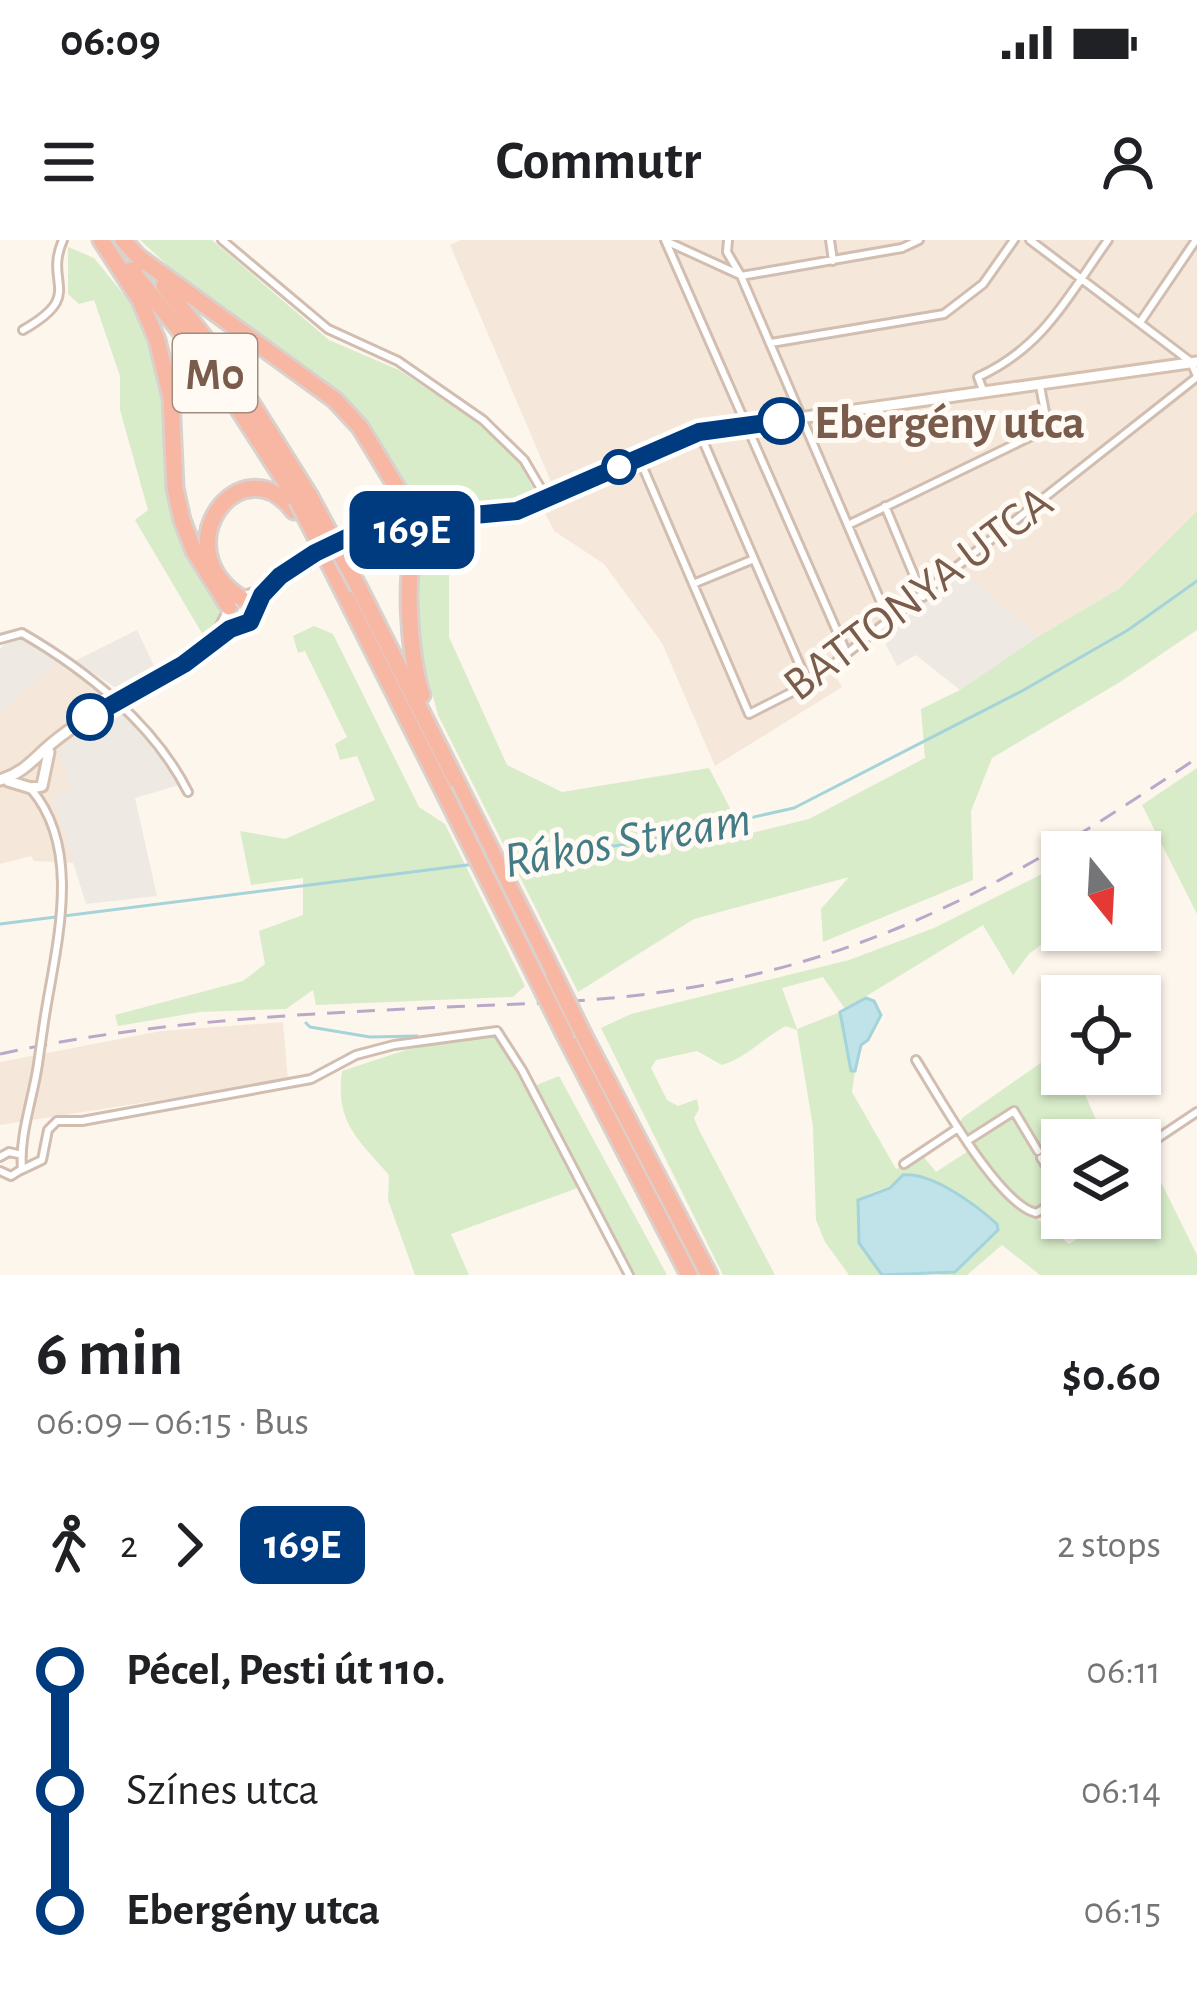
<!DOCTYPE html>
<meta charset="utf-8">
<style>
:root{--surface:#fff;--page:#f6f6f6;--text:#202124;--muted:#757577}
body{margin:0;font-family:"Alegreya Sans",sans-serif;background:var(--page);color:var(--text);height:100vh;display:flex;flex-direction:column;font-size:45px;white-space:nowrap}
*{box-sizing:border-box;margin:0}
p{font-size:39px;color:var(--muted)}
.icon{flex:none;width:66px;height:66px;fill:none;stroke:currentColor;stroke-width:2;stroke-linecap:round;stroke-linejoin:round}
.map{position:relative;height:1035px;overflow:hidden}
.drawer{display:flex;flex-direction:column;background:var(--surface);flex:1}
.drawer>*{flex:none}
.badge{padding:0 24px;border-radius:18px;font-size:42px;line-height:78px}
.needle{width:78px;rotate:162deg}
.fabs{position:absolute;left:1041px;top:591px;display:grid;gap:24px}
.fabs a{display:grid;place-items:center;width:120px;height:120px;border-radius:0px;background:var(--surface);box-shadow:0 3px 9px #0004;font-size:60px}
.map>.badge{position:absolute;translate:-50% -50%;box-shadow:0 0 0 6px #fff}
.legs{display:flex;align-items:center;gap:18px;height:132px;padding:0 36px;font-size:39px}
.legs p{margin-inline-start:auto}
.summary{display:flex;align-items:center;justify-content:space-between;height:204px;padding:0 36px}
h1{font-size:66px;font-weight:600;line-height:90px}
ul{padding:0 36px;list-style:none}
li{display:flex;align-items:center;gap:42px;height:120px;font-size:45px}
li i{display:grid;place-items:center;width:18px;height:100%;margin:0 15px;background:currentColor}
li i::after{content:'';width:30px;height:30px;margin:-15px;border:9px solid;border-radius:50%;background:var(--surface)}
li p{margin-inline-start:auto}
li:first-child i{background:linear-gradient(#0000 50%,currentColor 0)}
li:last-child i{background:linear-gradient(currentColor 50%,#0000 0)}
.status{display:flex;justify-content:space-between;align-items:center;height:84px;padding:0 60px;background:var(--surface);direction:ltr}
.status svg{height:33px;fill:currentColor}
header{display:flex;justify-content:space-between;align-items:center;height:156px;padding:0 36px;background:var(--surface);font-size:54px;font-weight:600}
.map>svg:first-child{display:block}
.residential{fill:#f5e8da}
.industrial{fill:#efe9e4}
.green{fill:#d8ecc9}
.water{fill:#bfe3e8;stroke:#a5d3da;stroke-width:3}
.lines{fill:none;stroke-linecap:round;stroke-linejoin:round}
.stream{stroke:#a5d3da;stroke-width:3}
.street-casing{stroke:#d1beb0;stroke-width:12}
.secondary-casing{stroke:#d6c0b0;stroke-width:15}
.highway-casing{stroke:#dad1cd;stroke-width:21}
.street{stroke:#fff;stroke-width:6}
.secondary{stroke:#fff;stroke-width:9}
.highway{stroke:#f7b7a3;stroke-width:15}
.rail{stroke:#b9a8c9;stroke-width:3;stroke-dasharray:18 12;stroke-linecap:butt}
.street-bridge-casing{stroke:#d1beb0;stroke-width:12;stroke-linecap:butt}
.highway-bridge-casing{stroke:#dad1cd;stroke-width:21;stroke-linecap:butt}
.street-bridge{stroke:#fff;stroke-width:6}
.highway-bridge{stroke:#f7b7a3;stroke-width:15}
.line-1-casing{stroke:#fff;stroke-width:27}
.line-1{stroke:#003b80;stroke-width:18}
.stop-1-dot{fill:#fff;stroke:#003b80;stroke-width:6}
.labels{text-anchor:middle;stroke-width:10;stroke-linejoin:round;paint-order:stroke}
.shield{fill:#fffaf3;stroke:#a28b7f;stroke-width:3}
.shield-label{font-size:45px;font-weight:bold;fill:#7a5c4d}
.stop-label{font-size:48px;font-weight:bold;fill:#7a5c4d;stroke:#fffaf3;text-anchor:start}
.street-label{font-size:48px;fill:#7a5c4d;stroke:#fffaf3}
.water-label{font-size:51px;font-style:italic;fill:#437c86;stroke:#fffaf3}
</style>
<div class="status"><b>06:09</b><svg viewBox="0 0 49 12"><path d="M0 12V9h3v3zM5 12V6h3v6zM10 12V3h3v9zM15 12V0h3v12zM26 1h20v11H26zM47 4h2v5h-2z"/></svg></div>
<header><svg class="icon" aria-label="menu" viewBox="0 0 24 24"><path d="M4 6h16M4 12h16M4 18h16"/></svg>Commutr<svg class="icon" aria-label="person" viewBox="0 0 24 24"><circle cx="12" cy="8" r="4"/><path d="M4 21q1-7 8-7t8 7"/></svg></header>
<div class="map">
<svg width="1197" height="1035" viewBox="0 0 1197 1035">
<rect width="100%" height="100%" fill="#fdf6ec"/>
<path class="residential" d="M461,0H1197V271L1120,348L1039,396L961,332L832,430L842,447L715,526L662,403L604,324L554,291L537,257L554,249L450,5Z
M59,421L97,448L71,460L91,488L71,547L52,556L75,623L34,621L31,616L0,624V471Z
M283,782L288,840L0,885V822L161,791Z"/>
<path class="industrial" d="M961,331L1039,396L960,450L916,415L897,426L882,397Z
M137,390L156,430L116,448L75,421Z
M21,391L59,421L0,471V408Z
M97,448L107,455L183,544L135,558L157,656L86,664L52,555L71,546L57,509L90,488L70,460Z"/>
<path class="green" d="M140,0H212L329,100L399,130L486,188L517,219L535,252L525,263L442,266L409,252L356,170L186,42Z
M68,7L94,18L138,72L167,161L172,275L193,324L219,363L220,379L203,395L135,280L148,270L120,170V136L94,60L79,64L68,54Z
M1197,271V390L1120,442L992,518L971,571L973,640L823,702L821,669L849,637L694,679L578,752L438,475L418,400L421,304L442,285L459,284L460,293L449,306V397L507,525L562,552L709,528L744,595L809,579L925,518L921,469L960,450L1039,396L1120,348Z
M314,386L333,394L419,567L445,584L525,746L513,757L316,765L313,750L286,769L200,772L118,786L115,775L243,741L265,724L259,691L303,675V638L251,645L240,591L285,599L375,560L357,516L340,520L335,504L347,497L305,411L298,413L293,396Z
M1197,528V674L1142,565Z
M1062,624V689L1029,714L1013,735L983,685L845,769L823,737L782,748L797,789L840,772L850,830L855,831L852,852L896,929L923,916L936,932L973,908L960,883L962,878L1062,808V834H1076L1105,900H1062V963L1037,979L1069,1004L1109,978H1140V900H1131L1145,892L1155,930L1197,1015V1035H1040L1002,1005L967,1035H938L955,1031L998,984C956,947 908,929 858,960L860,1003L882,1035H849L825,1002L816,980L813,887L797,790L786,786C763,798 746,818 722,825L697,811L656,820L651,828L667,860L678,866L697,859L699,869L694,878L699,890L775,1035H723L601,788L631,774L849,720L934,688Z
M500,793L534,846L559,836L667,1035H633L586,945L451,994L469,1035H415L388,960L389,935C358,899 335,883 342,831L406,810Z"/>
<path class="water" d="M866,758L874,761L881,775L868,800L861,805L855,831H851L840,772Z
M903,935C932,932 976,965 997,984L998,990L955,1032L882,1035L859,1003L858,960L890,948Z"/>
<g class="lines">
<path class="stream" d="M502,620L637,603L794,568L1022,451L1128,390L1197,341
M0,684L475,624
M306,783L310,787L370,797L417,796"/>
<g class="street-casing">
<path id="street" d="M222,0L328,89L398,121L483,180L524,220L547,259
M665,0L847,414
M728,0L727,12L741,36L889,381
M830,0L833,21
M1030,0L1191,122L1197,136
M668,2L738,34
M741,36L902,8L919,0
M1141,81L1196,0
M23,90C86,54 43,45 63,0
M771,103L944,74L983,44L1014,0
M983,150L978,137C1044,107 1068,56 1108,0
M700,194L808,444
M639,218L749,474L808,444L1197,137
M885,266L923,357
M848,285L1048,188L1040,146
M693,344L754,319
M0,399L22,393C86,430 154,484 188,552
M31,549C86,613 53,715 43,789
M916,820C938,855 998,964 1036,973L1062,958
M967,901L1014,871L1038,911
M1140,910L1197,872
M0,917L9,912L18,914
M1041,918L1062,950
M904,924L958,888
M21,930L42,920L48,890L57,881H82L311,839L356,815L394,805L497,791L522,830L629,1035
M0,931L11,936L22,929C19,895 33,859 38,824"/>
</g>
<g class="secondary-casing">
<path id="secondary" d="M386,281L403,275L413,264L450,273
M363,290L399,284L416,291L437,278L531,267L699,192L1197,122
M218,393L234,360L256,353L306,318L364,289
M0,540C25,532 32,520 51,504C90,471 137,454 180,427C204,412 222,390 250,382L271,344
M8,541L31,548L42,546L49,512"/>
</g>
<g class="highway-casing">
<path id="highway" d="M101,0L140,60L157,100L171,158L175,248L182,280L194,311L229,367
M123,0L144,23
M140,18L335,160L360,187L399,251L413,264
M131,30L222,143L297,260
M164,46L233,134L309,255
M420,290C402,325 409,418 422,455
M324,313L443,550
M359,348L554,735
M241,358C162,308 241,202 294,271
M583,794L709,1035
M565,795L689,1035"/>
</g>
<use href="#street" class="street"/>
<use href="#secondary" class="secondary"/>
<use href="#highway" class="highway"/>
<path class="rail" d="M0,814C141,783 281,775 425,768C512,764 601,763 688,748C889,714 1031,630 1197,518"/>
<g class="street-bridge-casing">
<path id="street-bridge" d="M38,824L43,789"/>
</g>
<g class="highway-bridge-casing">
<path id="highway-bridge" d="M309,255L359,348
M297,260L324,313
M443,550L565,795
M554,735L583,794"/>
</g>
<use href="#street-bridge" class="street-bridge"/>
<use href="#highway-bridge" class="highway-bridge"/>
</g>
<g class="lines">
<g class="line-1-casing">
<path id="line-1" d="M90,477L184,424L230,389L250,382L262,355L280,336L315,313L363,290L399,284L416,291L442,278L517,271L699,192L781,181"/>
</g>
<use href="#line-1" class="line-1"/>
</g>
<g class="stop-1-dot">
<circle cx="781" cy="181" r="21"/>
<circle cx="619" cy="227" r="15"/>
<circle cx="90" cy="477" r="21"/>
</g>
<g class="labels">
<rect class="shield" x="173" y="94" width="84" height="78" rx="9"/>
<g class="shield-label">
<text x="215" y="149">M0</text>
</g>
<g class="stop-label">
<text x="814" y="198">Ebergény utca</text>
</g>
<g class="street-label">
<text transform="translate(917 352) rotate(-37)" y="17">BATTONYA UTCA</text>
</g>
<g class="water-label">
<text transform="translate(627 598) rotate(-10)" y="18">Rákos Stream</text>
</g>
</g>
</svg>
<div class="fabs">
<a><svg class="needle" viewBox="-14 -14 28 28"><path d="M0-13l5 13h-10z" fill="#e53935"/><path d="M0 13l5-13h-10z" fill="#757577"/></svg></a>
<a><svg class="icon" aria-label="locate" viewBox="0 0 24 24"><circle cx="12" cy="12" r="6"/><path d="M12 2v4M12 18v4M2 12h4M18 12h4"/></svg></a>
<a><svg class="icon" aria-label="layers" viewBox="0 0 24 24"><path d="M12 4l9 5-9 5-9-5zM3 14l9 5 9-5"/></svg></a>
</div>
<b class="badge" style="left:412px;top:290px;background:#003b80;color:#fff">169E</b>
</div>
<section class="drawer">
<div class="summary"><div><h1>6 min</h1><p>06:09 – 06:15 · Bus</p></div><b>$0.60</b></div>
<div class="legs"><svg class="icon" aria-label="walk" viewBox="0 0 24 24"><circle cx="13" cy="4" r="2"/><path d="M13 8l-2 6 4 7M11 14l-3 7M7 12l3-4h3l4 4"/></svg>2<svg class="icon" aria-label="forward" viewBox="0 0 24 24"><path d="M9 5l7 7-7 7"/></svg><b class="badge" style="background:#003b80;color:#fff">169E</b><p>2 stops</p></div>
<ul>
<li><i style="color:#003b80"></i><b>Pécel, Pesti út 110.</b><p>06:11</p></li>
<li><i style="color:#003b80"></i><span>Színes utca</span><p>06:14</p></li>
<li><i style="color:#003b80"></i><b>Ebergény utca</b><p>06:15</p></li>
</ul>
</section>
